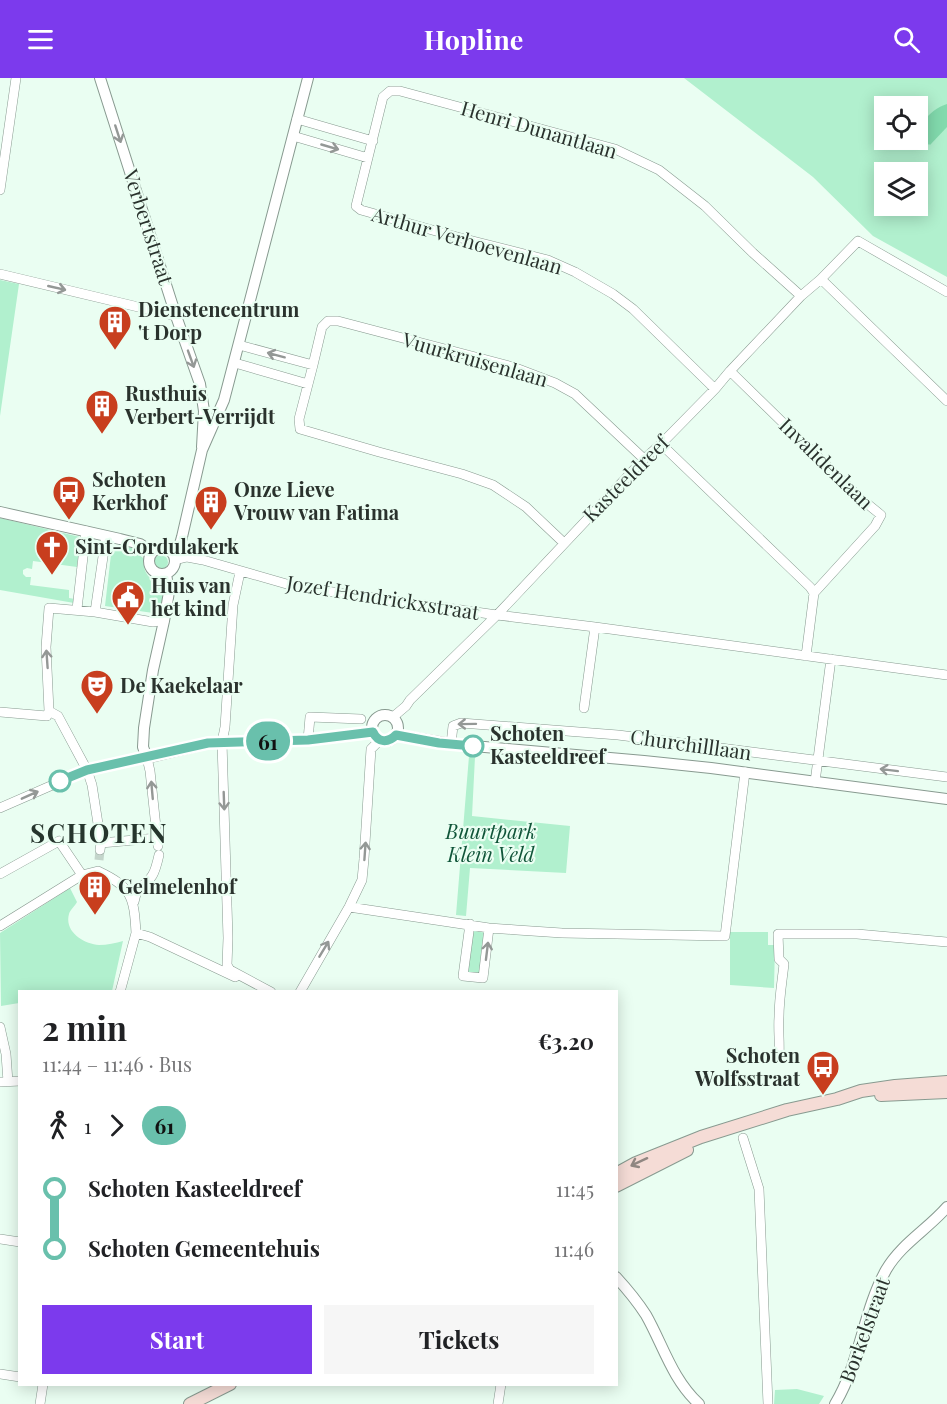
<!DOCTYPE html>
<meta charset="utf-8">
<style>
:root{--surface:#fff;--page:#f6f6f6;--text:#202124;--muted:#757577;--accent:#7c3aed}
body{margin:0;font-family:"Playfair Display",serif;background:var(--page);color:var(--text);height:100vh;display:flex;flex-direction:column;font-size:22px;white-space:nowrap}
*{box-sizing:border-box;margin:0}
p{font-size:20px;color:var(--muted)}
.icon{flex:none;width:33px;height:33px;fill:none;stroke:currentColor;stroke-width:2;stroke-linecap:round;stroke-linejoin:round}
.map{position:relative;flex:1;overflow:hidden}
.side{position:absolute;left:18px;top:912px;width:600px;height:396px;display:flex;flex-direction:column;background:var(--surface);border-radius:0px;box-shadow:0 3px 15px #0003}
.side>*{flex:none}
.badge{padding:0 12px;border-radius:20px;font-size:21px;line-height:39px}
.fabs{position:absolute;left:874px;top:18px;display:grid;gap:12px}
.fabs a{display:grid;place-items:center;width:54px;height:54px;border-radius:0px;background:var(--surface);box-shadow:0 3px 15px #0003;font-size:30px}
.map>.badge{position:absolute;translate:-50% -50%;box-shadow:0 0 0 3px #fff}
.legs{display:flex;align-items:center;gap:9px;height:66px;padding:0 24px;font-size:20px}
.legs p{margin-inline-start:auto}
.head{display:flex;align-items:center;justify-content:space-between;height:102px;padding:0 24px}
h1{font-size:33px;font-weight:700;line-height:45px}
.primary-button{display:flex;gap:12px;margin-top:auto;padding:12px 24px}
.primary-button a{flex:1;height:69px;border-radius:0px;background:var(--accent);color:#fff;font-size:24px;font-weight:700;line-height:69px;text-align:center}
.primary-button a+a{background:var(--page);color:var(--text)}
ul{padding:0 24px;list-style:none}
li{display:flex;align-items:center;gap:21px;height:60px;font-size:22px}
li i{display:grid;place-items:center;width:9px;height:100%;margin:0 8px;background:currentColor}
li i::after{content:'';width:15px;height:15px;margin:-8px;border:4px solid;border-radius:50%;background:var(--surface)}
li p{margin-inline-start:auto}
li:first-child i{background:linear-gradient(#0000 50%,currentColor 0)}
li:last-child i{background:linear-gradient(currentColor 50%,#0000 0)}
header{display:flex;justify-content:space-between;align-items:center;height:78px;padding:0 24px;background:var(--accent);color:#fff;font-size:27px;font-weight:700}
.map>svg:first-child{display:block}
.green{fill:#b1f0ce;fill-rule:evenodd}
.water{fill:#82daad}
.lines{fill:none;stroke-linecap:round;stroke-linejoin:round}
.minor-tunnel{stroke:#c4d5cb;stroke-width:9;stroke-dasharray:9 4.5;stroke-linecap:butt}
.minor-casing{stroke:#889a90;stroke-width:10}
.tertiary-casing{stroke:#889a90;stroke-width:12}
.secondary-casing{stroke:#889a90;stroke-width:14}
.minor{stroke:#fff;stroke-width:9}
.tertiary{stroke:#fff;stroke-width:10}
.secondary{stroke:#f5dcd6;stroke-width:12}
.oneway{stroke:#949896}
.oneway2{stroke:#908782}
.line-1-casing{stroke:#fff;stroke-width:14}
.line-1{stroke:#69c0ac;stroke-width:9}
.stop-1-dot{fill:#fff;stroke:#69c0ac;stroke-width:3}
.labels{text-anchor:middle;stroke-width:4.5;stroke-linejoin:round;paint-order:stroke}
.street-label{font-size:20px;fill:#2a322d;stroke:#eafef2}
.poi-label{font-size:20px;font-weight:bold;fill:#2a322d;stroke:#eafef2;text-anchor:start}
.stop-label{font-size:20px;font-weight:bold;fill:#2a322d;stroke:#eafef2;text-anchor:start}
.park-label{font-size:20px;font-style:italic;fill:#105539;stroke:#eafef2}
.district-label{font-size:26px;font-weight:bold;letter-spacing:1.5px;fill:#26352d;stroke:#eafef2}
</style>
<header><svg class="icon" aria-label="menu" viewBox="0 0 24 24"><path d="M4 6h16M4 12h16M4 18h16"/></svg>Hopline<svg class="icon" aria-label="search" viewBox="0 0 24 24"><circle cx="10" cy="10" r="6"/><path d="M15 15l6 6"/></svg></header>
<div class="map">
<svg width="947" height="1326" viewBox="0 0 947 1326">
<rect width="100%" height="100%" fill="#eafef2"/>
<path class="green" d="M684,0H947V199L873,158L813,99ZM885,28H918V62H885ZM885,94H918V128H885Z
M0,202L19,206L0,338Z
M0,440L80,459L77,489L33,483L32,491L27,490L23,492V496L26,499H31L30,507L69,512V520L75,521L74,525L0,512Z
M112,468L132,470L143,480C144,498 149,500 164,509L160,536L105,528Z
M154 484a7 7 0 1 1 14 0a7 7 0 1 1-14 0Z
M469,678L475,679L472,738L570,748L566,795L470,790L466,838L456,837Z
M70,810L77,824C75,828 70,832 69,836C64,854 84,866 99,867C107,867 116,865 123,863L112,913L20,914L19,925L1,928L0,855Z
M473,853L487,855L481,897L467,895Z
M730,854H768V867H775L774,910L730,907Z
M797,1311L824,1318L819,1326H774L775,1312Z"/>
<path class="water" d="M947,26V49L930,67L929,66L922,72C908,56 929,31 947,26Z"/>
<g class="lines">
<path class="minor-tunnel" d="M99,782L100,772"/>
<g class="minor-casing">
<path id="minor" d="M297,41L373,63
M293,58L368,80
M0,112L16,0
M0,196L176,238
M821,201L947,323
M239,267L313,287
M235,285L308,306
M730,293L859,419L881,437L875,448L814,515L806,578
M715,311L633,231L613,216L575,194L548,182L457,159L361,132L356,128L383,19L390,13H400L615,71L659,92L705,128L753,175L801,218
M661,366L810,509L814,515
M564,465L526,429L493,407L462,396L379,374L300,351L299,341L313,287L322,249L328,243H338L513,289L555,305L575,316L644,381
M175,482L187,479L203,482L297,509L497,537L595,549L947,597
M240,494L233,527L225,649L222,664L228,860L227,887L230,892L271,914
M77,531L86,453
M95,534L106,458
M584,630L595,549
M49,633L46,569L49,530L95,534L153,544L160,543H164
M49,633L58,638L87,692L92,707L101,765L100,772
M0,634L47,638L49,633
M393,639L406,628L410,622L497,537L644,381L661,366L715,311L730,293L801,218L821,201L858,163L947,214
M308,662L310,639L361,641
M451,666L453,648L461,645L618,657L947,699
M815,704L831,581
M0,730L87,692L147,680L150,693L158,768
M101,765L157,760
M0,796L59,763L82,797
M134,824L137,812C153,801 155,795 159,777
M349,829L489,850L517,852L562,855L725,858L745,694
M470,846L463,898L483,900L489,850
M0,848L74,802L82,797L98,793C132,809 134,819 136,855L120,914
M136,855L150,859L235,899
M300,914L349,829L362,802L364,781L371,671L380,662
M0,949L6,976L8,1004
M779,978C780,965 778,952 779,939C779,921 782,904 784,886L779,881L778,856H857L947,864
M0,1004L20,1003
M743,1060L759,1111L768,1326
M0,1161L20,1164
M0,1296L20,1299
M40,1326L43,1306
M498,1326L501,1306"/>
</g>
<g class="tertiary-casing">
<path id="tertiary" d="M100,0L176,238L200,306L204,333L202,369
M0,434L120,461L140,466L152,474
M149 483a13 13 0 1 1 26 0a13 13 0 1 1-26 0Z
M172,475L180,466L182,459L202,372L224,322L308,0
M166,496L169,514L164,543L153,592L144,650L143,669L147,680L208,665L308,662L373,654
M372 650a13 13 0 1 1 26 0a13 13 0 1 1-26 0Z
M396,657L451,666L644,683L711,690L947,721
M616,1199C627,1211 637,1223 646,1237C663,1267 672,1301 699,1326
M835,1326C860,1285 863,1233 886,1192C901,1166 928,1151 947,1129"/>
</g>
<g class="secondary-casing">
<path id="secondary" d="M881,1017L947,1014
M616,1096L636,1085L701,1059L787,1032L837,1021L861,1013L895,1008L947,1004
M616,1108L687,1072
M190,1326L230,1306"/>
</g>
<use href="#minor" class="minor"/>
<use href="#tertiary" class="tertiary"/>
<use href="#secondary" class="secondary"/>
</g>
<defs><path id="oneway-shaft" d="M-6 0H5M1.5-3L5.5 0L1.5 3" fill="none" stroke-width="1.6" stroke-linecap="round" stroke-linejoin="round" transform="scale(1.5)"/></defs>
<g class="oneway">
<use href="#oneway-shaft" transform="translate(118 56) rotate(72)"/>
<use href="#oneway-shaft" transform="translate(330 69) rotate(16)"/>
<use href="#oneway-shaft" transform="translate(57 210) rotate(13)"/>
<use href="#oneway-shaft" transform="translate(276 277) rotate(-165)"/>
<use href="#oneway-shaft" transform="translate(191 281) rotate(70)"/>
<use href="#oneway-shaft" transform="translate(47 581) rotate(-94)"/>
<use href="#oneway-shaft" transform="translate(467 646) rotate(179)"/>
<use href="#oneway-shaft" transform="translate(889 692) rotate(-173)"/>
<use href="#oneway-shaft" transform="translate(152 712) rotate(-95)"/>
<use href="#oneway-shaft" transform="translate(30 717) rotate(-24)"/>
<use href="#oneway-shaft" transform="translate(224 723) rotate(88)"/>
<use href="#oneway-shaft" transform="translate(365 773) rotate(-86)"/>
<use href="#oneway-shaft" transform="translate(324 871) rotate(-59)"/>
<use href="#oneway-shaft" transform="translate(487 873) rotate(-83)"/>
</g>
<use class="oneway2" href="#oneway-shaft" transform="translate(639 1084) rotate(155)"/>
<g class="lines">
<g class="line-1-casing">
<path id="line-1" d="M60,703L87,692L208,665L308,662L373,654C378,665 388,665 396,657L439,665L473,668"/>
</g>
<use href="#line-1" class="line-1"/>
</g>
<defs>
<g id="building-pin" transform="scale(1.725)"><path d="M0 17L-7.5 6A9.5 9.5 0 1 1 7.5 6Z" fill="#c83e1e" stroke="#eafef2"/><path d="M-4-6H4V6H1V3H-1V6H-4ZM-2.5-4.3h1.7v1.8h-1.7ZM.8-4.3h1.7v1.8H.8ZM-2.5-1h1.7V.8h-1.7ZM.8-1h1.7V.8H.8Z" fill="#fff"/></g>
<g id="bus-pin" transform="scale(1.725)"><path d="M0 17L-7.5 6A9.5 9.5 0 1 1 7.5 6Z" fill="#c83e1e" stroke="#eafef2"/><path d="M-5-6H5V4H4V6H2V4H-2V6H-4V4H-5ZM-3.5-4V0h7V-4ZM-3.5 1.2v1.5H-2V1.2ZM2 1.2v1.5H3.5V1.2Z" fill="#fff"/></g>
<g id="church-pin" transform="scale(1.725)"><path d="M0 17L-7.5 6A9.5 9.5 0 1 1 7.5 6Z" fill="#c83e1e" stroke="#eafef2"/><path d="M-1.2-6h2.4v3.5h3.3v2.4h-3.3V6h-2.4V-.1h-3.3v-2.4h3.3Z" fill="#fff"/></g>
<g id="civic-pin" transform="scale(1.725)"><path d="M0 17L-7.5 6A9.5 9.5 0 1 1 7.5 6Z" fill="#c83e1e" stroke="#eafef2"/><path d="M-.6-6.5H3V-4.5H.6V-3L4-1V1h2V6H-6V1h2V-1L-.6-3ZM-1.2 2.5V6h2.4V2.5Z" fill="#fff"/></g>
<g id="theatre-pin" transform="scale(1.725)"><path d="M0 17L-7.5 6A9.5 9.5 0 1 1 7.5 6Z" fill="#c83e1e" stroke="#eafef2"/><path d="M-5-5.5Q0-4 5-5.5V0Q5 5 0 6Q-5 5-5 0ZM-3.3-2.5H-1v1.5H-3.3ZM1-2.5H3.3v1.5H1ZM-2.8 1Q0 5.5 2.8 1Z" fill="#fff"/></g>
</defs>
<g fill-rule="evenodd">
<use href="#building-pin" x="115" y="244"/>
<use href="#building-pin" x="102" y="328"/>
<use href="#bus-pin" x="69" y="414"/>
<use href="#building-pin" x="211" y="424"/>
<use href="#church-pin" x="52" y="469"/>
<use href="#civic-pin" x="128" y="519"/>
<use href="#theatre-pin" x="97" y="608"/>
<use href="#building-pin" x="95" y="809"/>
<use href="#bus-pin" x="823" y="989"/>
</g>
<g class="stop-1-dot">
<circle cx="473" cy="668" r="10"/>
<circle cx="60" cy="703" r="10"/>
</g>
<g class="labels">
<g class="street-label">
<text transform="translate(539 52) rotate(16)" y="7">Henri Dunantlaan</text>
<text transform="translate(148 149) rotate(72)" y="7">Verbertstraat</text>
<text transform="translate(467 163) rotate(16)" y="7">Arthur Verhoevenlaan</text>
<text transform="translate(475 282) rotate(16)" y="7">Vuurkruisenlaan</text>
<text transform="translate(826 386) rotate(44)" y="7">Invalidenlaan</text>
<text transform="translate(626 401) rotate(-45)" y="7">Kasteeldreef</text>
<text transform="translate(383 520) rotate(9)" y="7">Jozef Hendrickxstraat</text>
<text transform="translate(691 667) rotate(8)" y="7">Churchilllaan</text>
<text transform="translate(865 1252) rotate(-70)" y="7">Borkelstraat</text>
</g>
<g class="poi-label">
<text x="138" y="239">Dienstencentrum<tspan x="138" dy="23">'t Dorp</tspan></text>
<text x="125" y="323">Rusthuis<tspan x="125" dy="23">Verbert-Verrijdt</tspan></text>
<text x="92" y="409">Schoten<tspan x="92" dy="23">Kerkhof</tspan></text>
<text x="234" y="419">Onze Lieve<tspan x="234" dy="23">Vrouw van Fatima</tspan></text>
<text x="75" y="476">Sint-Cordulakerk</text>
<text x="151" y="515">Huis van<tspan x="151" dy="23">het kind</tspan></text>
<text x="120" y="615">De Kaekelaar</text>
<text x="118" y="816">Gelmelenhof</text>
<text x="800" y="985" text-anchor="end">Schoten<tspan x="800" dy="23">Wolfsstraat</tspan></text>
</g>
<g class="stop-label">
<text x="490" y="663">Schoten<tspan x="490" dy="23">Kasteeldreef</tspan></text>
</g>
<g class="park-label">
<text x="491" y="761">Buurtpark<tspan x="491" dy="23">Klein Veld</tspan></text>
</g>
<g class="district-label">
<text x="99" y="765">SCHOTEN</text>
</g>
</g>
</svg>
<div class="fabs">
<a><svg class="icon" aria-label="locate" viewBox="0 0 24 24"><circle cx="12" cy="12" r="6"/><path d="M12 2v4M12 18v4M2 12h4M18 12h4"/></svg></a>
<a><svg class="icon" aria-label="layers" viewBox="0 0 24 24"><path d="M12 4l9 5-9 5-9-5zM3 14l9 5 9-5"/></svg></a>
</div>
<b class="badge" style="left:268px;top:663px;background:#69c0ac;color:#111">61</b>
<section class="side">
<div class="head"><div><h1>2 min</h1><p>11:44 – 11:46 · Bus</p></div><b>€3.20</b></div>
<div class="legs"><svg class="icon" aria-label="walk" viewBox="0 0 24 24"><circle cx="13" cy="4" r="2"/><path d="M13 8l-2 6 4 7M11 14l-3 7M7 12l3-4h3l4 4"/></svg>1<svg class="icon" aria-label="forward" viewBox="0 0 24 24"><path d="M9 5l7 7-7 7"/></svg><b class="badge" style="background:#69c0ac;color:#111">61</b></div>
<ul>
<li><i style="color:#69c0ac"></i><b>Schoten Kasteeldreef</b><p>11:45</p></li>
<li><i style="color:#69c0ac"></i><b>Schoten Gemeentehuis</b><p>11:46</p></li>
</ul>
<div class="primary-button"><a>Start</a><a>Tickets</a></div>
</section>
</div>
